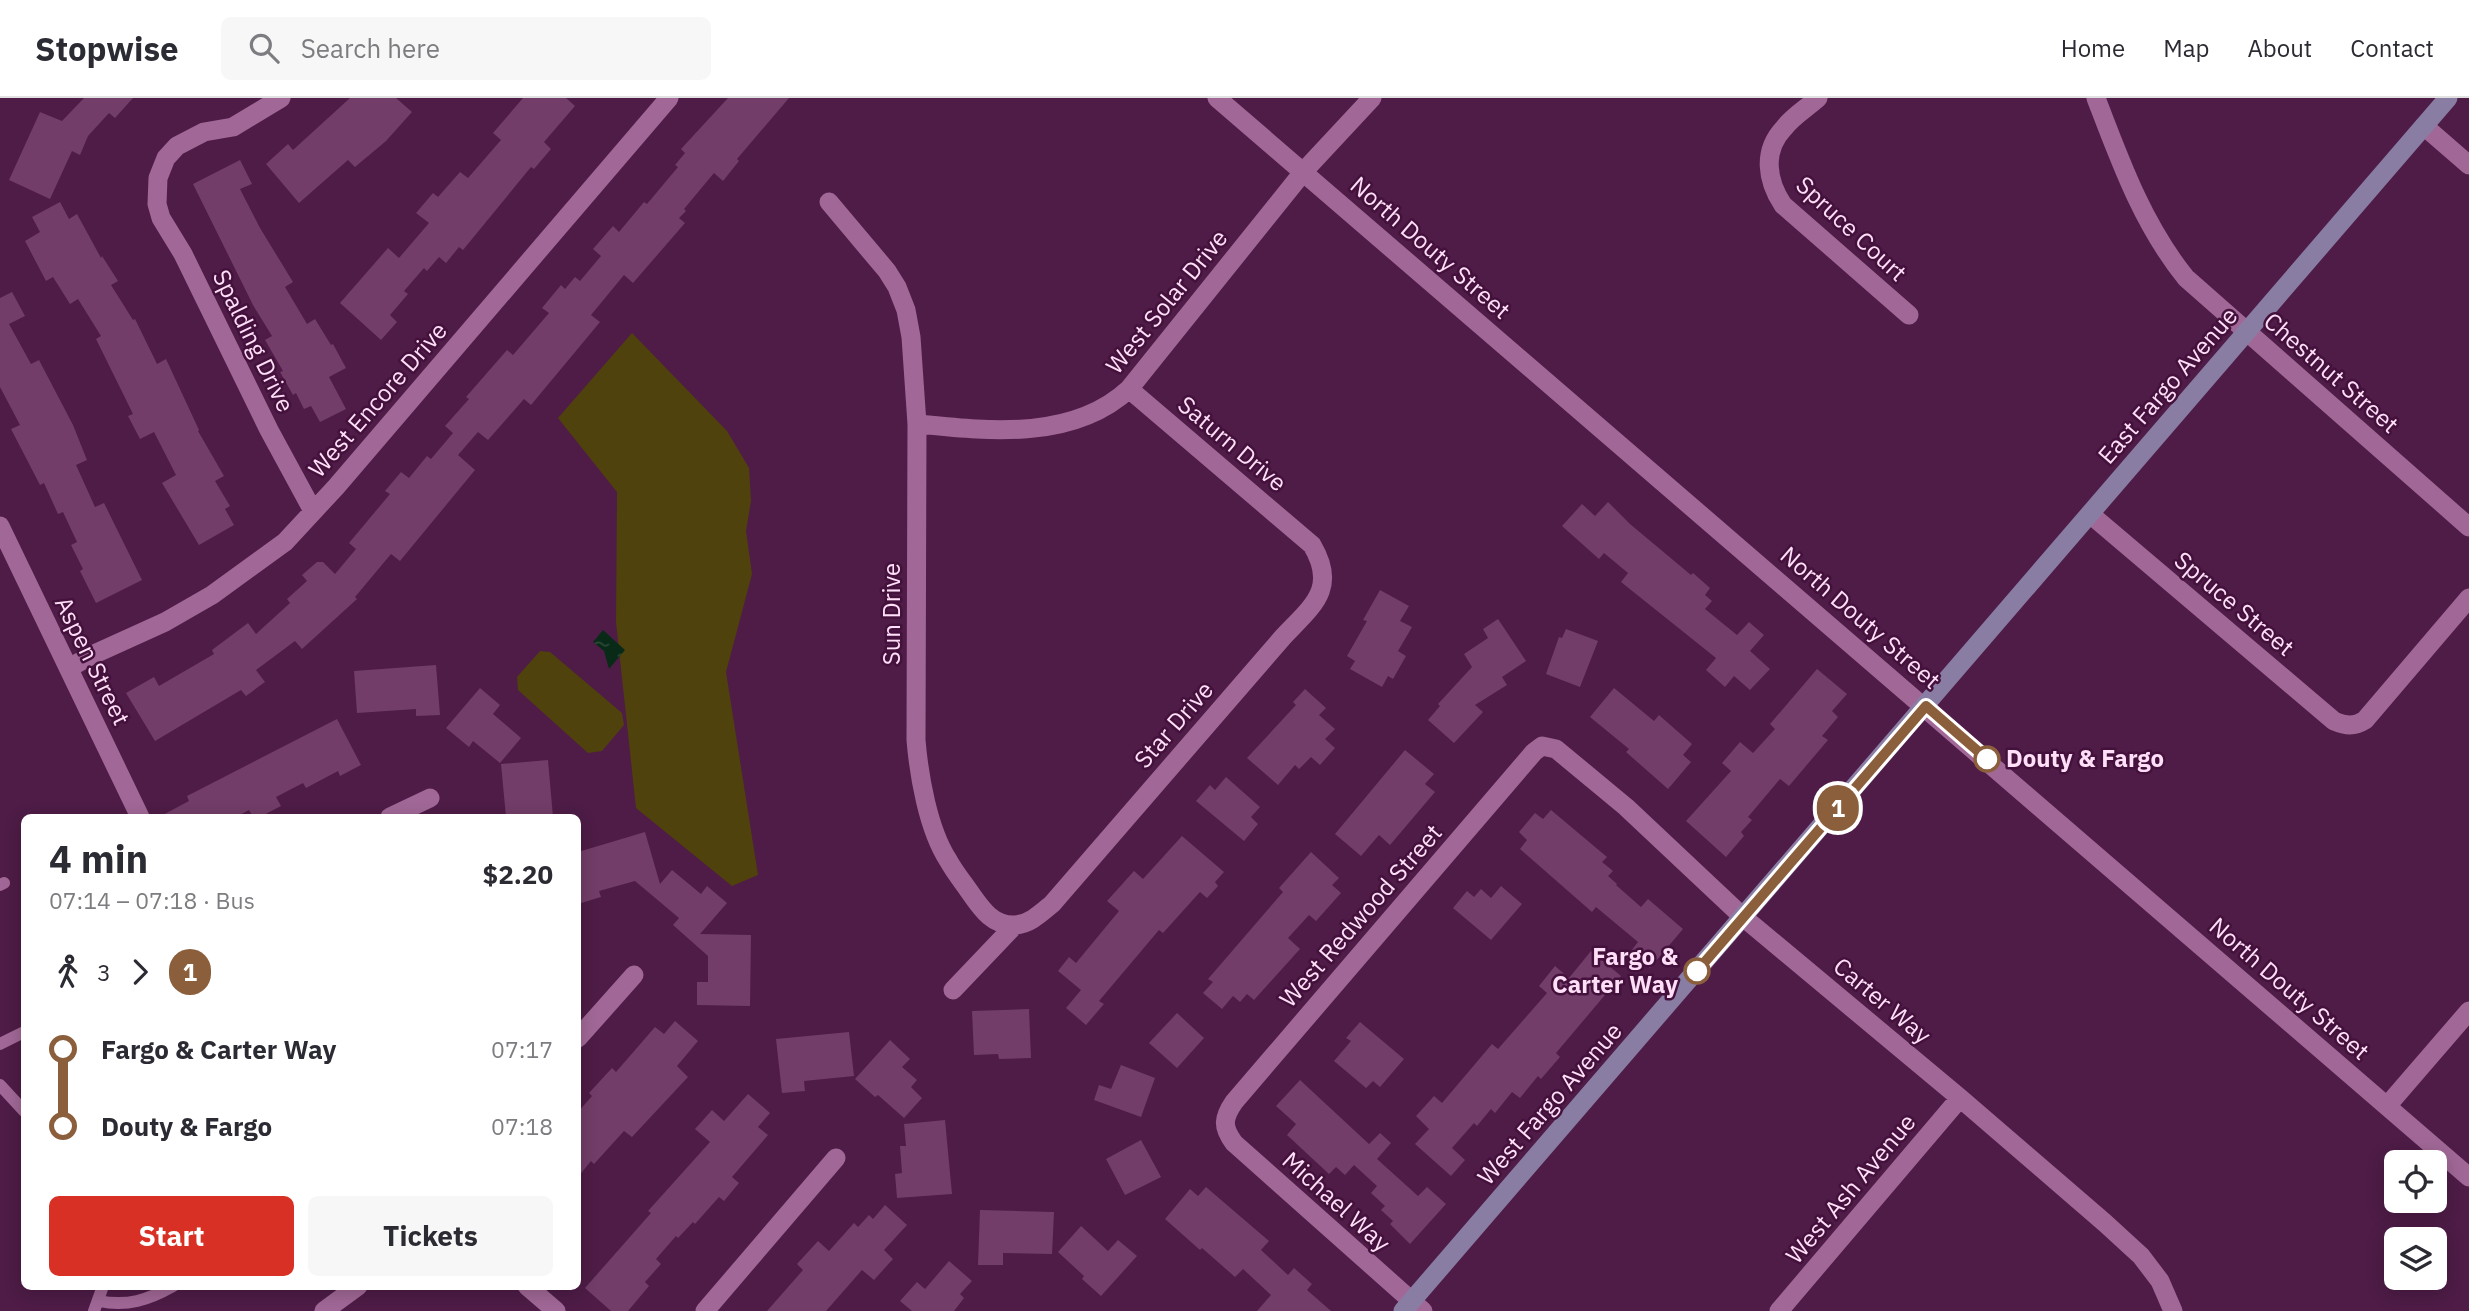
<!DOCTYPE html>
<meta charset="utf-8">
<style>
:root{--surface:#fff;--page:#f7f7f7;--text:#2b2b33;--muted:#7c7c81;--line:#e1e1e2;--accent:#d93025}
body{margin:0;font-family:"IBM Plex Sans",sans-serif;background:var(--page);color:var(--text);height:100vh;display:flex;flex-direction:column;font-size:26px;white-space:nowrap}
*{box-sizing:border-box;margin:0}
p{font-size:23px;color:var(--muted)}
.icon{flex:none;width:38px;height:38px;fill:none;stroke:currentColor;stroke-width:2;stroke-linecap:round;stroke-linejoin:round}
.map{position:relative;flex:1;overflow:hidden}
.sheet{position:absolute;left:21px;top:716px;width:560px;height:476px;display:flex;flex-direction:column;background:var(--surface);border-radius:10px;box-shadow:0 4px 18px #0003}
.sheet>*{flex:none}
.badge{padding:0 14px;border-radius:23px;font-size:24px;line-height:46px}
.fabs{position:absolute;left:2384px;top:1052px;display:grid;gap:14px}
.fabs a{display:grid;place-items:center;width:63px;height:63px;border-radius:10px;background:var(--surface);box-shadow:0 4px 18px #0003;font-size:35px}
.map>.badge{position:absolute;translate:-50% -50%;box-shadow:0 0 0 4px #fff}
.legs{display:flex;align-items:center;gap:10px;height:77px;padding:0 28px;font-size:23px}
.legs p{margin-inline-start:auto}
.head{display:flex;align-items:center;justify-content:space-between;height:119px;padding:0 28px}
h1{font-size:38px;font-weight:700;line-height:52px}
.button{display:flex;gap:14px;margin-top:auto;padding:14px 28px}
.button a{flex:1;height:80px;border-radius:10px;background:var(--accent);color:#fff;font-size:28px;font-weight:700;line-height:80px;text-align:center}
.button a+a{background:var(--page);color:var(--text)}
ul{padding:0 28px;list-style:none}
li{display:flex;align-items:center;gap:24px;height:77px;font-size:26px}
li i{display:grid;place-items:center;width:10px;height:100%;margin:0 9px;background:currentColor}
li i::after{content:'';width:18px;height:18px;margin:-9px;border:5px solid;border-radius:50%;background:var(--surface)}
li p{margin-inline-start:auto}
li:first-child i{background:linear-gradient(#0000 50%,currentColor 0)}
li:last-child i{background:linear-gradient(currentColor 50%,#0000 0)}
header{display:flex;align-items:center;gap:42px;box-sizing:border-box;height:98px;padding:0 35px;background:var(--surface);border-bottom:2px solid var(--line)}
header strong{font-size:33px}
nav{display:flex;gap:38px;margin-inline-start:auto;font-size:24px}
.search{width:490px;height:63px;background:var(--page);display:flex;align-items:center;gap:18px;box-sizing:border-box;padding:0 24px;border-radius:10px;color:var(--muted);font-size:26px}
.map>svg:first-child{display:block}
.park{fill:#50420c}
.water{fill:url(#water-ripples)}
.building{fill:#723d69}
.lines{fill:none;stroke-linecap:round;stroke-linejoin:round}
.service{stroke:#a16897;stroke-width:12}
.minor{stroke:#a16897;stroke-width:19}
.tertiary{stroke:#a16897;stroke-width:19}
.secondary{stroke:#897da3;stroke-width:19}
.line-1-casing{stroke:#fff;stroke-width:16}
.line-1{stroke:#8b5e3c;stroke-width:10}
.stop-1-dot{fill:#fff;stroke:#8b5e3c;stroke-width:3.5}
.labels{text-anchor:middle;stroke-width:5;stroke-linejoin:round;paint-order:stroke}
.street-label{font-size:24px;fill:#ffdff8;stroke:#43113c}
.stop-label{font-size:24px;font-weight:bold;fill:#ffdff8;stroke:#43113c;text-anchor:start}
</style>
<header>
<strong>Stopwise</strong>
<div class="search"><svg class="icon" aria-label="search" viewBox="0 0 24 24"><circle cx="10" cy="10" r="6"/><path d="M15 15l6 6"/></svg>Search here</div>
<nav><a>Home</a><a>Map</a><a>About</a><a>Contact</a></nav>
</header>
<div class="map">
<svg width="2469" height="1213" viewBox="0 0 2469 1213">
<defs>
<pattern id="water-ripples" width="26" height="14" patternUnits="userSpaceOnUse" patternTransform="scale(1.75)"><rect width="26" height="14" fill="#082a16"/><path d="M2 4q2-2 4 0t4 0M15 11q2-2 4 0t4 0" fill="none" stroke="#2d4839"/></pattern>
</defs>
<rect width="100%" height="100%" fill="#4e1c47"/>
<path class="park" d="M632,235L727,333L749,370L751,403L746,433L752,476L726,574L758,777L732,788L636,710L616,524L617,394L558,320Z
M540,553L550,554L622,615L624,627L602,653L588,655L518,592L517,579Z"/>
<path class="water" d="M603,532L625,552L609,571L604,553L593,544Z"/>
<path class="building" d="M84,0H133L115,20L109,15L88,38L80,57L72,53L50,101L9,82L40,14L62,23Z
M350,0H396L412,14L386,43L355,69L348,62L299,105L266,66L288,46L293,52Z
M523,0H566L575,8L544,44L551,51L534,71L531,69L463,152L459,149L446,165L439,159L427,173L424,170L404,193L408,196L390,217L397,224L381,242L340,205L388,150L399,160L429,125L416,115L433,95L438,99L460,74L468,80L501,42L493,35Z
M728,0H789L737,61L739,63L723,83L714,75L684,111L686,113L679,120L685,125L633,185L624,177L591,217L600,224L531,307L524,301L488,342L478,334L458,357L475,372L400,463L391,456L355,499L357,501L302,551L295,543L256,572L265,584L246,598L241,592L155,643L126,595L154,579L159,588L214,556L212,552L248,525L256,536L290,505L287,501L307,483L302,477L317,464H323L335,476L356,451L349,445L390,396L385,393L401,374L409,380L427,358L431,361L453,335L445,328L469,301L466,299L507,252L513,257L549,215L542,210L561,187L565,191L575,179L580,183L601,158L593,151L613,128L619,134L644,104L647,106L678,69L675,67L685,55L681,51Z
M240,62L252,86L240,91L260,130L293,184L285,189L307,226L315,221L331,247L333,246L346,270L329,279L346,311L320,324L311,308L304,311L296,295L293,297L280,274L283,273L265,242L272,238L253,207L193,86Z
M60,104L69,121L77,116L101,160L102,158L118,183L111,187L133,222L135,221L157,266L166,261L199,332L198,333L224,378L215,383L230,408L225,411L234,427L199,447L162,385L176,377L154,334L140,341L128,318L133,316L96,241L101,238L78,201L70,206L53,179L46,183L25,143L40,134L32,119Z
M12,194L25,218L9,226L31,266L39,262L73,327L87,362L76,367L95,409L104,405L142,482L96,505L80,473L83,471L71,447L77,444L63,414L58,416L44,385L40,387L11,331L20,327L0,289V200Z
M1608,404L1630,426L1691,477L1693,475L1710,490L1705,497L1712,503L1705,511L1737,537L1749,524L1764,537L1750,553L1770,571L1750,592L1734,578L1725,589L1706,572L1716,560L1621,484L1628,475L1604,455L1599,461L1562,428L1582,406L1595,418Z
M1380,492L1409,508L1400,523L1412,529L1398,553L1406,558L1393,581L1388,578L1382,589L1350,571L1355,563L1347,558L1367,523L1363,522Z
M1498,521L1526,563L1502,579L1507,587L1475,607L1483,614L1454,645L1428,622L1440,608L1438,606L1472,569L1464,556L1488,540L1483,531Z
M1566,531L1598,543L1580,589L1546,576L1559,539L1562,540Z
M436,567L440,617L416,618V611L357,615L354,573Z
M1817,571L1847,596L1832,613L1838,619L1822,638L1828,642L1789,688L1780,681L1748,719L1752,722L1741,734L1744,738L1726,759L1686,723L1731,673L1722,665L1740,644L1753,655L1775,631L1770,626Z
M480,590L500,607L493,616L521,640L500,665L473,643L469,649L446,630Z
M1614,590L1654,623L1659,617L1692,646L1683,657L1691,664L1668,691L1626,654L1629,651L1590,619Z
M1305,591L1326,610L1319,617L1335,631L1325,641L1335,650L1320,667L1311,659L1299,671L1295,667L1278,687L1247,660L1296,607L1293,604Z
M337,621L361,667L340,678L338,673L306,690L303,685L276,699L281,708L260,719H253L249,712L236,719H159L189,703L187,698Z
M1405,652L1434,676L1425,686L1435,694L1390,747L1379,737L1361,758L1335,736Z
M548,662L553,719H506L501,666Z
M1226,679L1260,709L1251,719L1258,726L1244,743L1196,703L1210,687L1215,692Z
M1551,712L1607,759L1602,764L1613,773L1608,778L1617,786L1616,787L1641,809L1648,801L1683,831L1650,870L1631,853L1638,844L1596,809L1592,814L1520,751L1527,742L1519,734L1535,715L1543,721Z
M645,734L660,786L672,772L701,796L707,788L727,805L700,836L751,837L750,908L697,907V884H708V858L673,827L679,820L635,783L599,793L601,799L578,806V754Z
M1182,738L1224,774L1215,784L1218,788L1207,800L1200,794L1163,835L1159,832L1099,903L1104,906L1086,927L1066,910L1081,892L1058,873L1069,859L1076,865L1119,813L1107,803L1134,773L1143,781Z
M1311,754L1339,780L1332,787L1341,795L1316,823L1309,817L1288,840L1300,851L1254,902L1247,896L1240,904L1233,898L1222,911L1203,895L1213,884L1208,881L1283,794L1279,790Z
M1501,788L1522,806L1491,842L1453,810L1467,793L1474,799L1481,791L1491,800Z
M1591,853L1621,878L1556,955L1560,959L1541,981L1538,978L1520,1000L1512,994L1495,1015L1491,1011L1477,1028L1474,1025L1452,1050L1465,1062L1451,1078L1415,1046L1429,1031L1416,1018L1434,998L1442,1005L1492,946L1498,951L1547,895L1539,888L1555,868L1569,880Z
M1029,911L1031,960L999,961L998,956L974,957L972,913Z
M1177,915L1204,940L1177,970L1149,945Z
M675,923L698,943L677,968L688,979L632,1039L624,1033L594,1066L591,1063L578,1079V1014L592,998L589,995L612,970L616,974L655,929L664,936Z
M1360,924L1404,961L1380,989L1373,983L1366,990L1334,963L1351,943L1346,940Z
M849,934L854,978L804,983L805,993L782,995L776,941Z
M890,942L910,961L902,969L917,982L911,989L922,1000L904,1020L878,997L875,999L855,981Z
M1121,967L1155,980L1141,1019L1094,1002L1099,987L1111,991Z
M1300,982L1369,1046L1380,1035L1391,1045L1377,1061L1418,1098L1427,1089L1446,1106L1410,1146L1390,1126L1393,1123L1381,1112L1385,1108L1371,1095L1377,1088L1354,1067L1345,1077L1336,1069L1329,1076L1287,1037L1296,1026L1276,1008Z
M748,996L770,1015L758,1029L768,1037L732,1079L739,1085L724,1103L719,1099L695,1126L693,1124L678,1140L676,1138L656,1161L661,1166L645,1184L649,1188L628,1213H611L585,1190L651,1115L648,1113L710,1044L695,1031L712,1012L724,1023Z
M945,1022L952,1096L897,1100L895,1076L902,1075L900,1048H906L904,1026Z
M1141,1042L1161,1079L1125,1097L1106,1061Z
M1206,1089L1269,1143L1261,1152L1288,1177L1294,1170L1312,1186L1307,1192L1331,1213H1257L1271,1197L1243,1171L1235,1179L1202,1150L1200,1152L1165,1121L1190,1091L1198,1098Z
M885,1107L907,1127L884,1152L893,1161L874,1182L862,1172L826,1213H767L803,1172L797,1166L818,1143L829,1153L854,1125L858,1129L869,1117L873,1121Z
M980,1112L1054,1114L1052,1156L1003,1155V1167H978Z
M1081,1128L1108,1153L1118,1142L1137,1158L1101,1198L1082,1181L1084,1178L1058,1154Z
M949,1163L972,1183L960,1196L964,1200L954,1213H912L900,1203L917,1184L925,1191Z"/>
<g class="lines">
<path class="service" d="M0,787L4,785
M0,946L24,934
M0,987L24,1013
M99,1203C127,1209 148,1202 173,1188
M94,1213L103,1188"/>
<path class="minor" d="M281,0L233,29L204,34L177,48L166,60L158,80L157,106L161,120L183,156L269,332L313,413
M1818,0C1807,10 1793,18 1784,30C1762,53 1767,83 1783,107L1909,217
M2096,0C2120,63 2143,127 2186,180L2469,429
M2424,28L2469,67
M829,104L887,173L897,189L906,212L911,239L917,326L916,642C919,678 928,731 948,762C954,773 962,783 969,793C981,810 992,828 1015,827C1030,826 1041,815 1052,806L1283,539C1312,508 1338,491 1312,447L1129,291
M917,326C988,333 1073,343 1129,291L1304,73L1372,0
M2090,416L2334,623C2346,628 2354,629 2365,622L2469,500
M0,428L140,719
M69,570L90,558L165,524L212,497L285,444L336,389L669,0
M390,719L430,700
M953,892L1015,827
M578,940L634,877
M527,1188L556,1213
M324,1213L358,1188
M705,1213L836,1060
M1423,1213L1234,1045C1222,1029 1223,1020 1234,1004L1534,654L1542,648L1556,651L1626,709L1743,819L1960,1000L2105,1125L2141,1158L2160,1183L2173,1213
M1779,1213L1960,1000"/>
<path class="tertiary" d="M1217,0L2469,1079
M2387,1008L2469,913"/>
<path class="secondary" d="M1403,1213L2448,0"/>
</g>
<g class="lines">
<g class="line-1-casing">
<path id="line-1" d="M1697,873L1926,608L1987,661"/>
</g>
<use href="#line-1" class="line-1"/>
</g>
<g class="stop-1-dot">
<circle cx="1987" cy="661" r="12"/>
<circle cx="1697" cy="873" r="12"/>
</g>
<g class="labels">
<g class="street-label">
<text transform="translate(1851 131) rotate(43)" y="8">Spruce Court</text>
<text transform="translate(1430 150) rotate(41)" y="8">North Douty Street</text>
<text transform="translate(1167 204) rotate(-51)" y="8">West Solar Drive</text>
<text transform="translate(253 243) rotate(64)" y="8">Spalding Drive</text>
<text transform="translate(2331 275) rotate(41)" y="8">Chestnut Street</text>
<text transform="translate(2168 288) rotate(-49)" y="8">East Fargo Avenue</text>
<text transform="translate(378 302) rotate(-49)" y="8">West Encore Drive</text>
<text transform="translate(1232 346) rotate(40)" y="8">Saturn Drive</text>
<text transform="translate(2234 506) rotate(40)" y="8">Spruce Street</text>
<text transform="translate(892 516) rotate(-90)" y="8">Sun Drive</text>
<text transform="translate(1860 520) rotate(41)" y="8">North Douty Street</text>
<text transform="translate(92 563) rotate(64)" y="8">Aspen Street</text>
<text transform="translate(1174 627) rotate(-49)" y="8">Star Drive</text>
<text transform="translate(1361 818) rotate(-49)" y="8">West Redwood Street</text>
<text transform="translate(2289 891) rotate(41)" y="8">North Douty Street</text>
<text transform="translate(1882 903) rotate(40)" y="8">Carter Way</text>
<text transform="translate(1550 1006) rotate(-49)" y="8">West Fargo Avenue</text>
<text transform="translate(1851 1091) rotate(-50)" y="8">West Ash Avenue</text>
<text transform="translate(1336 1104) rotate(42)" y="8">Michael Way</text>
</g>
<g class="stop-label">
<text x="2006" y="669">Douty &amp; Fargo</text>
<text x="1678" y="867" text-anchor="end">Fargo &amp;<tspan x="1678" dy="28">Carter Way</tspan></text>
</g>
</g>
</svg>
<div class="fabs">
<a><svg class="icon" aria-label="locate" viewBox="0 0 24 24"><circle cx="12" cy="12" r="6"/><path d="M12 2v4M12 18v4M2 12h4M18 12h4"/></svg></a>
<a><svg class="icon" aria-label="layers" viewBox="0 0 24 24"><path d="M12 4l9 5-9 5-9-5zM3 14l9 5 9-5"/></svg></a>
</div>
<b class="badge" style="left:1838px;top:710px;background:#8b5e3c;color:#fff">1</b>
<section class="sheet">
<div class="head"><div><h1>4 min</h1><p>07:14 – 07:18 · Bus</p></div><b>$2.20</b></div>
<div class="legs"><svg class="icon" aria-label="walk" viewBox="0 0 24 24"><circle cx="13" cy="4" r="2"/><path d="M13 8l-2 6 4 7M11 14l-3 7M7 12l3-4h3l4 4"/></svg>3<svg class="icon" aria-label="forward" viewBox="0 0 24 24"><path d="M9 5l7 7-7 7"/></svg><b class="badge" style="background:#8b5e3c;color:#fff">1</b></div>
<ul>
<li><i style="color:#8b5e3c"></i><b>Fargo &amp; Carter Way</b><p>07:17</p></li>
<li><i style="color:#8b5e3c"></i><b>Douty &amp; Fargo</b><p>07:18</p></li>
</ul>
<div class="button"><a>Start</a><a>Tickets</a></div>
</section>
</div>
